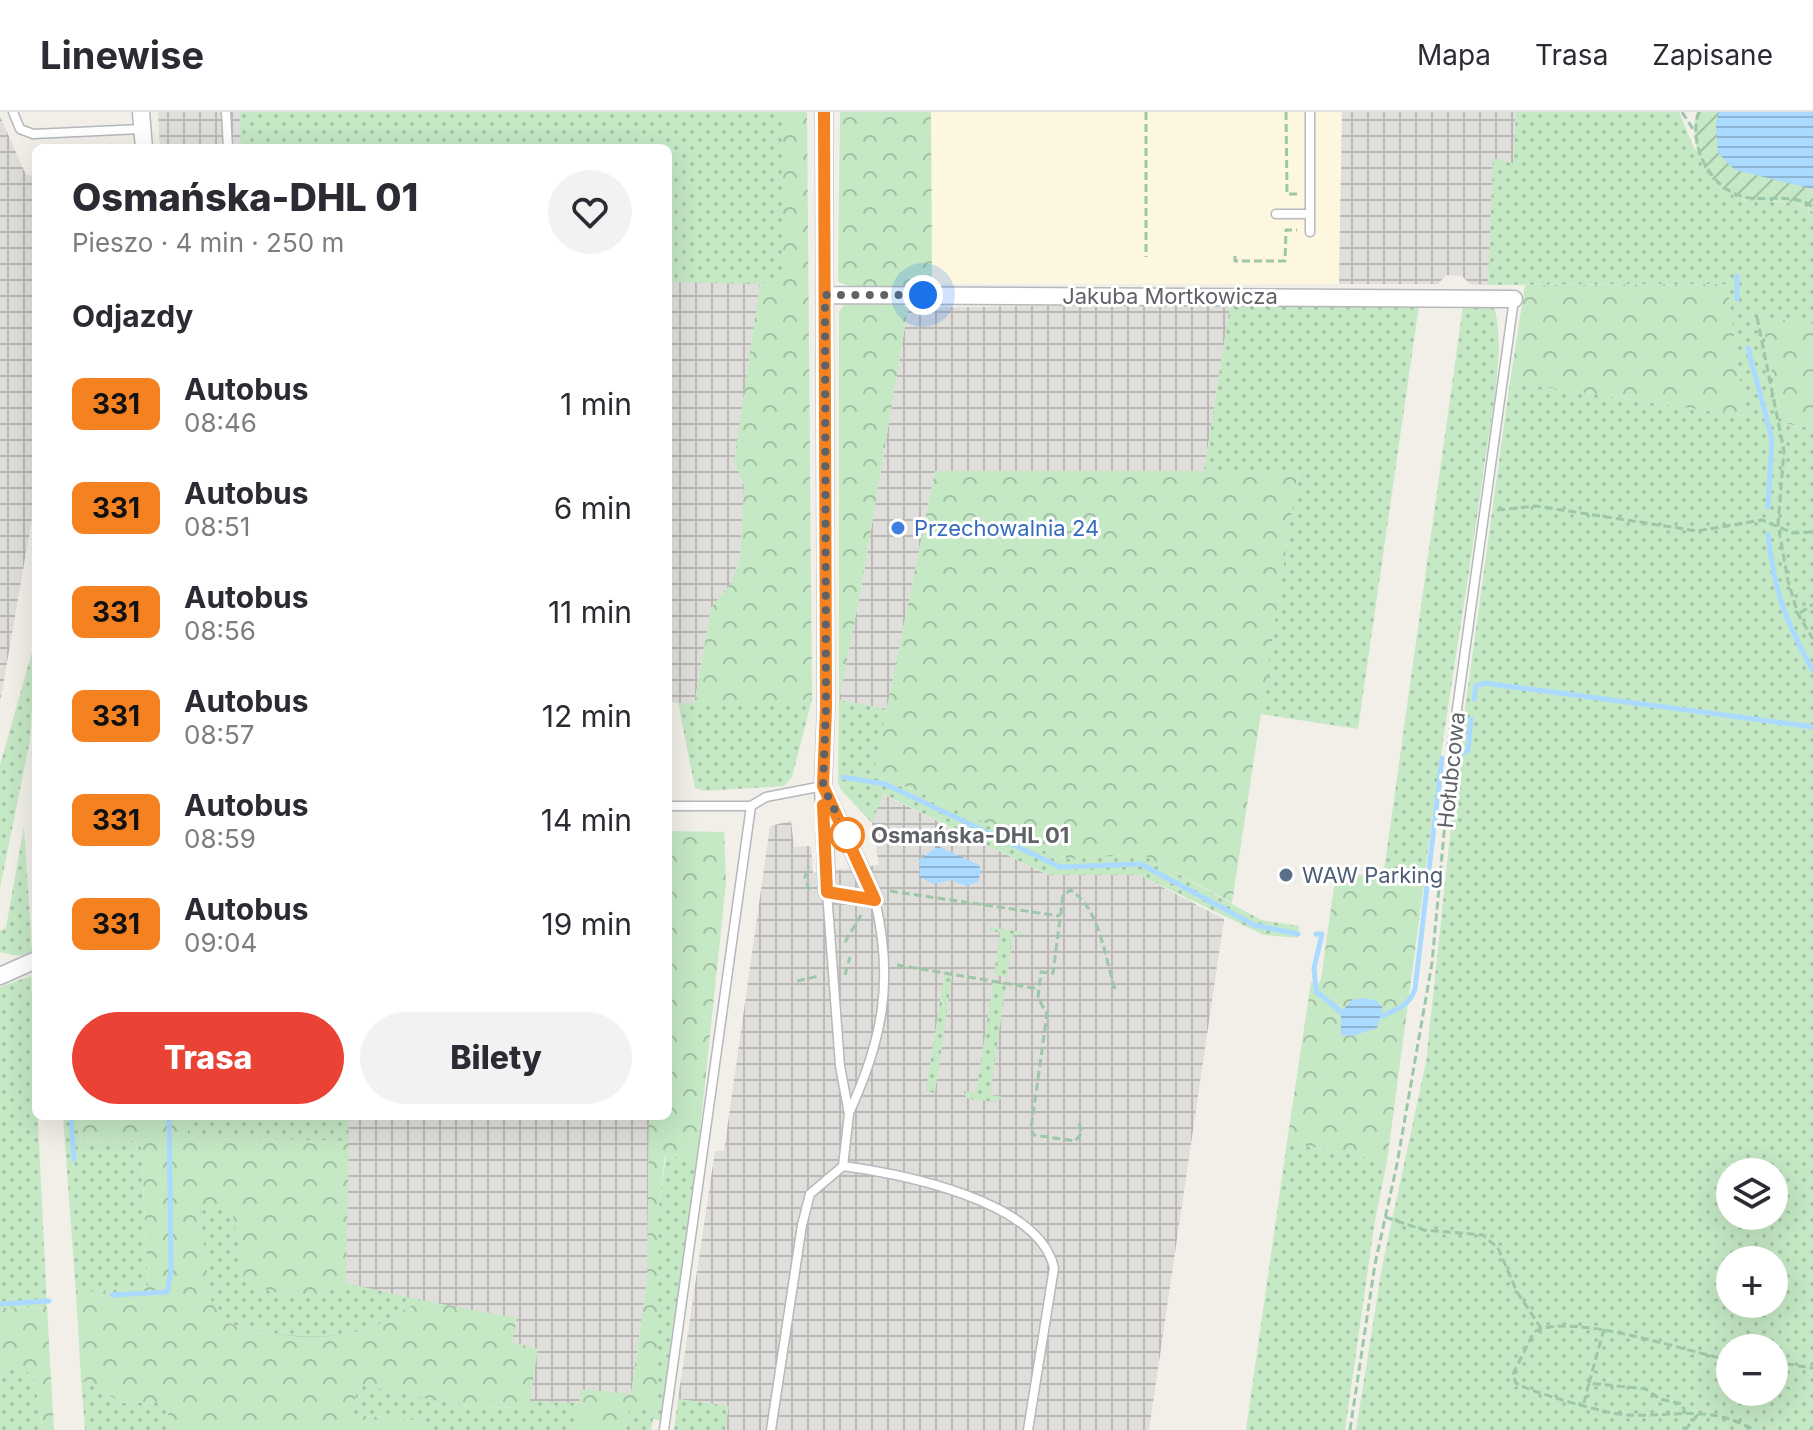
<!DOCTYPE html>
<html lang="pl">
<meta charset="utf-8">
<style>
:root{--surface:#fff;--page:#f2f2f3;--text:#2b2b33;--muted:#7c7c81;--line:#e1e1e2;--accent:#ea4335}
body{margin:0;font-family:Inter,sans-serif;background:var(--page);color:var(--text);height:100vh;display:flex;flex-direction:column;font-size:30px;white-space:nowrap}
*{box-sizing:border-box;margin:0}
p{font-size:26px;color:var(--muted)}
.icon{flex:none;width:44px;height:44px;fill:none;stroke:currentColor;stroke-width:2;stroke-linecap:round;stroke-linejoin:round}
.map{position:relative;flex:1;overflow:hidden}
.sheet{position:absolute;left:32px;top:32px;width:640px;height:976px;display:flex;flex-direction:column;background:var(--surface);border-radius:12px;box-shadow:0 8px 32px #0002}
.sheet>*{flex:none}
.badge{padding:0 16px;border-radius:12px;font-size:28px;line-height:52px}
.tools{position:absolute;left:1716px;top:1046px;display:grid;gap:16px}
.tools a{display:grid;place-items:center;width:72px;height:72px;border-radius:50%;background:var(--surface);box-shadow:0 8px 32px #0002;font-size:40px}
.you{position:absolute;width:40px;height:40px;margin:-20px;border:6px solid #fff;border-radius:50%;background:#1a73e8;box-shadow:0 0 0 12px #1a73e833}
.map>.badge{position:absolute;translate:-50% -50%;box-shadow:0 0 0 4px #fff}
h2{padding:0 40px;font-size:30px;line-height:72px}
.round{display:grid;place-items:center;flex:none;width:84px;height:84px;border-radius:42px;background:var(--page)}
.head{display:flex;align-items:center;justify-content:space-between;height:136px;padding:0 40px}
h1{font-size:38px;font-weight:800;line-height:60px}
.cta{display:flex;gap:16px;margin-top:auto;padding:16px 40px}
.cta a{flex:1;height:92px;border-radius:48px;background:var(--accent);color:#fff;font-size:32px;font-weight:800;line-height:92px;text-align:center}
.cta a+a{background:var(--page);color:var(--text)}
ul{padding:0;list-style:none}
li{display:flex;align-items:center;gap:24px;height:104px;padding:0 40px}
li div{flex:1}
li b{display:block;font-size:30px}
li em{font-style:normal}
li .badge{min-width:88px;font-weight:700;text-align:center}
header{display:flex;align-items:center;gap:48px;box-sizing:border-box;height:112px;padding:0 40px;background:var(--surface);border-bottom:2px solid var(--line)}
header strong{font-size:38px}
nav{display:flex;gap:44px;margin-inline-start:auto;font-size:28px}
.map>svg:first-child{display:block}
.commercial{fill:#fef7e0}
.industrial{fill:url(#industrial-grid)}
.grass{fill:url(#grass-dots);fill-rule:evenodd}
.forest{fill:url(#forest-crowns)}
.garden{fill:url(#garden-furrows)}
.water{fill:url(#water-rules)}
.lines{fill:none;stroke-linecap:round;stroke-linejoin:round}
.stream{stroke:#aadaff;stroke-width:5}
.lane-casing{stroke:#b5b8bc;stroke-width:11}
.street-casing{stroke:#b5b8bc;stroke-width:19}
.path{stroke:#9cc7a9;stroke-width:3;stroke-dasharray:8 4;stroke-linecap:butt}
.lane{stroke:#fff;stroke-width:8}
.street{stroke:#fff;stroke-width:16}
.line-casing{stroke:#fff;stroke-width:18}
.line{stroke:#f58220;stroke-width:12}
.walk{stroke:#5f6368;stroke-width:8;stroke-dasharray:0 14.4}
.shop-dot{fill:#3f7fe0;stroke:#fff;stroke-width:3}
.stop-dot{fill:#fff;stroke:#f58220;stroke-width:4}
.service-dot{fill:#5c6f8a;stroke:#fff;stroke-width:3}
.labels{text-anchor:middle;stroke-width:6;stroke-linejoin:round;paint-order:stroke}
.street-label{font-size:22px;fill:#5f6368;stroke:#fff}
.shop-label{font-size:22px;fill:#366cbe;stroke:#fff;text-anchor:start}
.stop-label{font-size:22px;font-weight:bold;fill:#5f6368;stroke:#fff;text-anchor:start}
.service-label{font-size:22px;fill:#4e5e75;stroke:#fff;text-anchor:start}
</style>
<header>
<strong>Linewise</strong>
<nav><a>Mapa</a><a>Trasa</a><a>Zapisane</a></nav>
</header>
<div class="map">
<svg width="1813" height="1318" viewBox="0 0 1813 1318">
<defs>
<pattern id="industrial-grid" width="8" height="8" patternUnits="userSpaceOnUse" patternTransform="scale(2)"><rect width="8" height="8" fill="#e0deda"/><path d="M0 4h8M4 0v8" fill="none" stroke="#b9b8b5"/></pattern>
<pattern id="grass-dots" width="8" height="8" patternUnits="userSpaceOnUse" patternTransform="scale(2)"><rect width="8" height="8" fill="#c5e8c5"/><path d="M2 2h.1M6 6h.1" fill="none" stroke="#a3c0a4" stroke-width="1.8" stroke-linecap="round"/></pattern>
<pattern id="forest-crowns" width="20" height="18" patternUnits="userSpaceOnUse" patternTransform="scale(2)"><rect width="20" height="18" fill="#c5e8c5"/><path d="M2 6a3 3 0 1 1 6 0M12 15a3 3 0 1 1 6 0" fill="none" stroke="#a3c0a4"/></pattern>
<pattern id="garden-furrows" width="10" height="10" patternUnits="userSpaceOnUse" patternTransform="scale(2)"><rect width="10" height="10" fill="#c5e8c5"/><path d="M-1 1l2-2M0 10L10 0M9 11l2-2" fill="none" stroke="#a3c0a4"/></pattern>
<pattern id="water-rules" width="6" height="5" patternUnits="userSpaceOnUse" patternTransform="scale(2)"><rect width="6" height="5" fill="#aadaff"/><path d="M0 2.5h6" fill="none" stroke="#8eb4d2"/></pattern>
</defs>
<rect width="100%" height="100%" fill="#f1efe8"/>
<path class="commercial" d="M931,0H1342L1339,172H932Z"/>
<path class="industrial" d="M158,0H783V167L760,172L735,349L744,373L740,446L731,471L711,496L694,593L668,590V36H160Z
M1342,0H1516L1513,52L1493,47L1488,173L1470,172L1462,164L1446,163L1438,172H1339Z
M0,4L26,63L36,64V383L0,591Z
M1085,193H1230L1204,359H935L887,597L839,588L862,472L908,196Z
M882,682L1048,763H1139L1224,807L1149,1318H725L728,1294L678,1287L715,1039H724L770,714L791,709L794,735L811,734L813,761L879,753L872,711Z
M176,1004H649L647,1168L629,1297L530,1289L180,1291Z"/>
<path class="grass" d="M240,0H783V167L760,172L668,170V36H241Z
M1516,0H1679L1694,36L1747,88L1796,91L1813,100V212L1761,205L1782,311L1813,316V1318H1356L1382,1155L1426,950L1458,648L1510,270L1745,304L1727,172L1488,173L1493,46L1513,51ZM1730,1060H1774V1104H1730ZM1730,1148H1774V1192H1730ZM1730,1236H1774V1280H1730Z
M1230,193H1419L1358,617L1260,602L1298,360L1204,359Z
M1463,194L1494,195C1507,236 1489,318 1483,363C1464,500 1440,634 1424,771L1383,766Z
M36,526L30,628L0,776V653Z
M812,587L792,665L784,674L704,679L695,676L678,591L782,592Z
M839,588L887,597L873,664L913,677L1051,742L1071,747L1142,742L1261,808L1299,814L1298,826L1264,823L1139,763H1048L883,682L872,711L841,678L838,670Z
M24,714L32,840L19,844L0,840V819L6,816Z
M989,815L1023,820V823H1013L1007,865L994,863L1000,821L989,818Z
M944,863L952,864L935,981L926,979Z
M31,864L47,1195L0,1196V875Z
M993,871L1006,873L990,983L1003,985L995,990L969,987L964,983L965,979L976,981Z
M63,1004H78L81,1032L141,1028L148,1175L76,1181Z
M188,1004H348L349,1029L188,1025Z
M1288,1023L1297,1032L1387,1049L1375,1108L1345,1318H1246Z
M666,1043L697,1048L667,1276L660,1308L653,1307L651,1318H626L629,1297L656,1298L658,1099Z
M200,1097H232L244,1166C279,1187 310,1190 346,1171L421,1188C407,1196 392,1207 377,1213C328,1233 271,1224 222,1209L210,1186Z
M7,1256H23L35,1267L42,1318H0V1272Z
M81,1267L123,1291L170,1290L166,1318H85Z
M357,1272L474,1296L529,1295V1289L579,1291L575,1318H424L426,1309L352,1303Z
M678,1287L729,1294L725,1318H674Z"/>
<path class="forest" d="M783,0H807L812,587L782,592L694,593L711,496L731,471L740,446L744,373L734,349L760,172L783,166Z
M840,0H931L932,172L906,173V177L855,176L838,170Z
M1727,172L1745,304L1510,270L1525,173Z
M852,192H900L908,196L862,472L839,588V200L844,193Z
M1761,205L1813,212V316L1782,311Z
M935,359H1298L1232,791L1142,742L1071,747L1051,742L913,677L873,664Z
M668,719L724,720L726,770L697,1048L665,1043L658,1099L657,1298L629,1297L626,1318H575L581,1277L631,1282L647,1168L649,1004H668Z
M1336,760L1424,771L1387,1049L1297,1032L1288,1023L1311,870L1318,872L1321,867Z
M78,1004H188V1025L349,1029L346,1171C310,1190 279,1187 244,1167L232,1098H200L210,1186L222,1209C270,1225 328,1233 377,1213C392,1207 407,1196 421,1188L517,1206L512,1230L538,1237L529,1295L474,1296L358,1272L352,1303L426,1309L424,1318H166L170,1290L123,1291L81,1267L76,1181L148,1175L141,1028L81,1032Z
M47,1195L54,1318H42L35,1267L23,1256H7L0,1272V1196Z"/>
<path class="garden" d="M1697,0H1813V100C1794,84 1770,92 1747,88C1709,81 1686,34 1697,0Z"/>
<path class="water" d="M1719,0H1813V77L1735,58L1718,41L1716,12Z
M938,734L979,753L981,759L978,770L966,774L951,768L933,772L920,765L919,748Z
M1365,886L1377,889L1383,896L1377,916L1352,924L1341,923V900L1352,888Z"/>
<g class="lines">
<path class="stream" d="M1737,187V164
M1748,236L1772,327L1768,395
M1768,423C1775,481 1785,508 1813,559
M1474,587L1476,574L1484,571L1813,615
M1463,641L1468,638L1471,607
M843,665L885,672L1060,755L1141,752L1254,813L1298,822
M1316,822H1322L1314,856L1316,879L1341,900
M1382,904C1397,898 1410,893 1415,877L1442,646
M71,1004L74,1047
M112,1183L167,1180L171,1158L169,1004
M0,1192L49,1189"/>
<g class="lane-casing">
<path id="lane" d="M13,0L20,17L33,22L142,17
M226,0L228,36
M1310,0V120
M1276,102H1310
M1452,633L1514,187
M668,694H751L766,685L823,674
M849,1001C883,927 894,868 875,788
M843,1054C901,1062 1039,1088 1054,1156L1028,1318
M664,1318L751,694
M771,1318L802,1113L810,1082L843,1054L849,1002L840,954L827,780"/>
</g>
<g class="street-casing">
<path id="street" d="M141,0L144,36
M824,0L826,596L823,674L827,780L875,788
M825,183L1514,187
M825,679L875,788
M0,864L36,848"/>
</g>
<path class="path" d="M1146,0V145
M1286,0L1287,82H1297
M1682,0L1693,17
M1699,0C1687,31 1710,78 1745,85C1768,90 1792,80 1813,95
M1235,144V149H1285L1286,118H1297
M1757,205L1784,339L1778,413L1788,469L1798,502L1813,527
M1497,398L1536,394L1697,419L1762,408L1793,421L1813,420
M1800,501L1813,492
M809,778L805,765L809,754
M890,779L1060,804
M845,830L861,803
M897,853L1039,877
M845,863L850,845
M797,869L819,864
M1079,1011L1082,1021L1075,1029L1034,1023L1031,1017L1047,902L1038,886L1041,860L1053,861L1063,784L1070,778C1100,795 1105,847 1115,877
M1385,1105L1424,1118L1483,1123L1498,1136L1517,1180L1541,1216
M1604,1217L1589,1271L1646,1277L1660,1287L1682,1292L1685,1300
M1730,1248C1686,1240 1572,1199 1534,1220L1513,1262L1516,1271C1529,1280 1611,1303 1628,1303C1676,1305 1709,1292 1754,1318
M1774,1250L1813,1256
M1584,1291L1589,1271
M1350,1318L1375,1152L1397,1052L1432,851L1451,646
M1685,1318L1700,1300
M1810,1318L1813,1315"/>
<use href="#lane" class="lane"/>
<use href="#street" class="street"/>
</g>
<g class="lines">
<g class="line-casing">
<path id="line" d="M823,693L827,780L875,788L823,674L826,596L824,0"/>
</g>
<use href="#line" class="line"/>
<path class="walk" d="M847,723L823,674L826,596L825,183H923"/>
</g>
<circle class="shop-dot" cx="898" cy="416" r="8"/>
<circle class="stop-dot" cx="847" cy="723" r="16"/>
<circle class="service-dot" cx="1286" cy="763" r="8"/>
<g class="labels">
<g class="street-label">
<text x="1170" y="192">Jakuba Mortkowicza</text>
<text transform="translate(1451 658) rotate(-84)" y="8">Hołubcowa</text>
</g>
<g class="shop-label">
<text x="914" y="424">Przechowalnia 24</text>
</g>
<g class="stop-label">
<text x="871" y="731">Osmańska-DHL 01</text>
</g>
<g class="service-label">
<text x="1302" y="771">WAW Parking</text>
</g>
</g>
</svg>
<div class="tools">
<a><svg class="icon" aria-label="layers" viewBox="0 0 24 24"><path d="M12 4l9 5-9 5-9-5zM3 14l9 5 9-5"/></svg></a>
<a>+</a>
<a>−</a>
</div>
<div class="you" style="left:923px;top:183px"></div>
<section class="sheet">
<div class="head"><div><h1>Osmańska-DHL 01</h1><p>Pieszo · 4 min · 250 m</p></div><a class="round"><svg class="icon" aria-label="heart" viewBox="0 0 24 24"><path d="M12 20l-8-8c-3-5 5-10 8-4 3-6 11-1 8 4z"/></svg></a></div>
<h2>Odjazdy</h2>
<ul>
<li><span class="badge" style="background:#f58220;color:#111">331</span><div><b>Autobus</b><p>08:46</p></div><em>1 min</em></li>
<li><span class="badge" style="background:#f58220;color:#111">331</span><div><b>Autobus</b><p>08:51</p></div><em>6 min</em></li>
<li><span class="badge" style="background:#f58220;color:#111">331</span><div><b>Autobus</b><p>08:56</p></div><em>11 min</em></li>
<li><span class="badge" style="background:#f58220;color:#111">331</span><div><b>Autobus</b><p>08:57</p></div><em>12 min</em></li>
<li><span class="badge" style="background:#f58220;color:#111">331</span><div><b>Autobus</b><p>08:59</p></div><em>14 min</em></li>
<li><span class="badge" style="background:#f58220;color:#111">331</span><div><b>Autobus</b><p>09:04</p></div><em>19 min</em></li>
</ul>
<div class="cta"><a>Trasa</a><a>Bilety</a></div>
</section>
</div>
